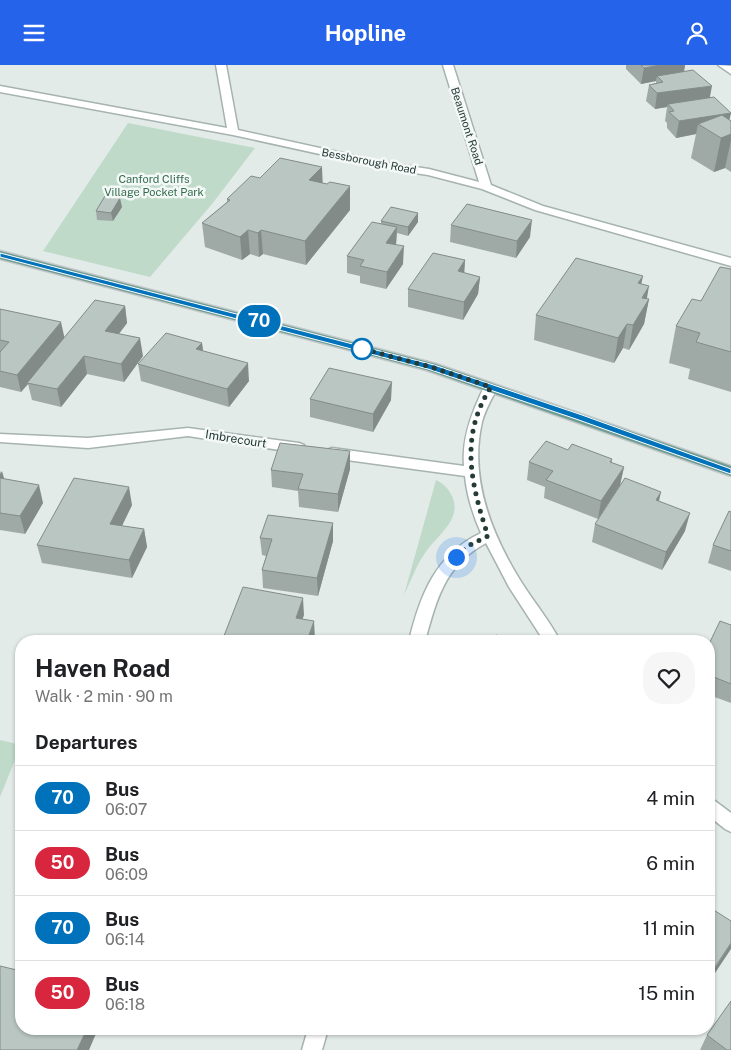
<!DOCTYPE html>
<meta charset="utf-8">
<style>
:root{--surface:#fff;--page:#f6f6f6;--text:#202124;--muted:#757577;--line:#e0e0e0;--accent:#2563eb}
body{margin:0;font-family:"Public Sans",sans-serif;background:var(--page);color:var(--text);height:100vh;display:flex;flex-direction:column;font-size:19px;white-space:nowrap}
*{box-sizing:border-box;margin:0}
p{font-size:16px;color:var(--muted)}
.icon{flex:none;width:28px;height:28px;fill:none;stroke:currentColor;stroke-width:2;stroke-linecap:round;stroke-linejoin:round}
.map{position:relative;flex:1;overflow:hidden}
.panel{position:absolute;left:15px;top:570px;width:700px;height:400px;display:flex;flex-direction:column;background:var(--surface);border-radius:20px;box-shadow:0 1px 4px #0004}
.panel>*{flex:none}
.badge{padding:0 10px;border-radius:16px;font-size:18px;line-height:32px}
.you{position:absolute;width:25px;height:25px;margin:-12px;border:4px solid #fff;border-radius:50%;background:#1a73e8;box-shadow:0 0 0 8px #1a73e833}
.map>.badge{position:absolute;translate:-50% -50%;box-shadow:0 0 0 2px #fff}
h2{padding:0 20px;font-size:19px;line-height:45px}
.round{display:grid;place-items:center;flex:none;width:52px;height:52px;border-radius:20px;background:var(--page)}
.summary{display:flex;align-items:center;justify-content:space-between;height:85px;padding:0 20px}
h1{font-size:24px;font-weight:700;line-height:38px}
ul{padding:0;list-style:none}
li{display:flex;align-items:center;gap:15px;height:65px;padding:0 20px;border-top:1px solid var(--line)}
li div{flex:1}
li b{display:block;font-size:19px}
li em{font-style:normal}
li .badge{min-width:55px;font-weight:700;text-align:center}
header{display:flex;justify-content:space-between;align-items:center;height:65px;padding:0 20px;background:var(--accent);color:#fff;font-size:22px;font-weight:700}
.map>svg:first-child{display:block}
.green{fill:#bfdac9}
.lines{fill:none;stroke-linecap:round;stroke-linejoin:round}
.minor-casing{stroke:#a6b3b0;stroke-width:3}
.major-casing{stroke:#c2c8c7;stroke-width:3}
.minor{fill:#fff;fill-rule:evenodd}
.major{fill:#6d9c94;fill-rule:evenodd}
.wall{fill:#9faaa7}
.shaded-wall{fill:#828b88}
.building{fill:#b9c6c2;stroke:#828b88}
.line{fill:#0072bc;stroke:#fff}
.walk{stroke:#253b37;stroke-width:5;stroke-dasharray:0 9}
.stop-dot{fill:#fff;stroke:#0072bc;stroke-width:2.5}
.labels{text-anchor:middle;stroke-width:5;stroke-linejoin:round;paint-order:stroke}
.far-street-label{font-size:11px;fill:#253b37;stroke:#f4f8f6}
.far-park-label{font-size:11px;fill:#336d4f;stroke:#f4f8f6}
.street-label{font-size:12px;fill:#253b37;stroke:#f4f8f6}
</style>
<header><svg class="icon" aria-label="menu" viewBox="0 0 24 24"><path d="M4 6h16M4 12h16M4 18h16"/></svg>Hopline<svg class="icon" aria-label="person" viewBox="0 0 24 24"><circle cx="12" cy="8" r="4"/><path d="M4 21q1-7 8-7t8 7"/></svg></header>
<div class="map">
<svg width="731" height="985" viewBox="0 0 731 985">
<rect width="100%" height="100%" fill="#e3ebe9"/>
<path class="green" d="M128,58L255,83L212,139L150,212L43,186Z
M436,415C444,419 448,423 452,431C463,455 436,471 425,488C416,501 411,516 404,530Z
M0,675L21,680L0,732Z"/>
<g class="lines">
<g class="minor-casing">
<path id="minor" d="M216,0H226L238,65L388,98L429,104L479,117L443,0H453L491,120L543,141L731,193V201L535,145L482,124L428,110L388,104L233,70L0,27V21L227,63Z
M718,0L731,1V9Z
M491,318L498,322C492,333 485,345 482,357C469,413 491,468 520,515C533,536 549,555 560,576H544L509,522L486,478C444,501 437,534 425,576H409C420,530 436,489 481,468C473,450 467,431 465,411L332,393L327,391L325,388L327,385L332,383L464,401C462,377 469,355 479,333C482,326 484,320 491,318Z
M188,363L299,378L304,380L306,383L304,386L299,388L188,371L88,383L0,377V369L88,373Z
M709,734L715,736L731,748V767L725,764L709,751Z
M308,964H328L322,985H302Z"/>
</g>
<g class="major-casing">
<path id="major" d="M0,186L436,299L731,401V411L426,305L0,194Z"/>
</g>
<use href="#minor" class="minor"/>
<use href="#major" class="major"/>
</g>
<path class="wall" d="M626,0H685L684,7L710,32L731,48L729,55L731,56V107L725,103L714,107L691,93L696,69L676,73L667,63V58L665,56L667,42L655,44L646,36L649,20L656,18V16L641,19L626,4Z
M260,113L323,118L350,145L306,200L263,189L259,192L250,189L242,195L205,182L202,158L227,137V134Z
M122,142L113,156L97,155L96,146Z
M418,148V157L408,171L397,168L396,180L403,199L386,224L360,218V211L347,208V191L381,159V156Z
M451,160L530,172L516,193L450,177Z
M465,195L464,208L480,212L478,229L463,255L408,242V224Z
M731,204V327L688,314L690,304L669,298L676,261Z
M641,218L647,234H649L644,259L629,285L623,283L614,298L534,275L536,250Z
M125,241L127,258L119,269L143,291L124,317L87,309L61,342L32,335L28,319L21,327L0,322V244L64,273Z
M202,278L203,286L249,316L229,342L141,316L138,299Z
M310,334L391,335L373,367L310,352Z
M568,385L612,394V398L624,402L620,420L598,454L544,433L545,422L527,415L529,397Z
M350,386V404L338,447L299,442L298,426L272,422L271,405Z
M0,406L4,414L43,438L25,469L0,465Z
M659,436L685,466L662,505L592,477L595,459Z
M132,440L122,461L144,464L147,482L132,513L42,498L37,480Z
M731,447V506L708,498L713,480Z
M333,458V476L318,531L263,523L262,505L266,491L262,490L260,473Z
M731,560V638L709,630V579Z
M707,970L731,985H700Z"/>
<path class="shaded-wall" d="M661,0H685L683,12L657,11L656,16L641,19L644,3Z
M712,21L709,37L668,39L667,42L655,44L657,28Z
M731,48L727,64L698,59L696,69L676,73L679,56Z
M731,69V75L725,103L714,107L721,73Z
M322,102L323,125L309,115Z
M350,121V145L306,200L305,176Z
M120,133L122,142L113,156L111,148Z
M418,148V157L408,171V162Z
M532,155L530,172L516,193L517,176Z
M397,162L396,179L386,195V178Z
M248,165L250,189L242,195L240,172Z
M261,165L263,189L259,192L258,168Z
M404,181L403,199L386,224L387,207Z
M465,195L464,212L458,206Z
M643,211L638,235V218Z
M480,212L478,229L463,255L464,237Z
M649,221L646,239L649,234L644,259L629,285L633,260L642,233Z
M125,241L127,258L108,283L105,266Z
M61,257L65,275L27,318L28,319L21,327L17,310Z
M627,259L623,283L614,298L618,273Z
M140,273L143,291L124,317L121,299Z
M202,278L204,295L196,284Z
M84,291L87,309L61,342L57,324Z
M248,298L249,316L229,342L227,324Z
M392,317L391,335L373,367V349Z
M350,386V404L338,447V429Z
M624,402L620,420L598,454L601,436Z
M2,406L7,424L0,421V410Z
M39,420L43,438L25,469L20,451Z
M129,422L132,440L114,477L110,459Z
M661,427L657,445L656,435Z
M690,448L685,466L662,505L666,487Z
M333,458V476L318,531L317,513Z
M144,464L147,482L132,513L129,495Z
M303,533L304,550L297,571L296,553Z
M314,556L315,574L314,576H307Z
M731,878V884L709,917V912Z
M87,964H98L89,985H77Z"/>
<path class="building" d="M641,0H661L644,3Z
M693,5L712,21L657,28L649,20L663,17L657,11Z
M714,32L731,48L679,56L669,47L674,46L668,39Z
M722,50L731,56V69L721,73L698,59Z
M280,93L322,102L309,115L327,119L330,117L350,121L305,176L261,165L258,168L248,165L240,172L202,158L230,135L227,134L251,111L260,113Z
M105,131L120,133L111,148L96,146Z
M467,139L532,155L517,176L451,160Z
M391,142L418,148L408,162L381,156Z
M372,157L397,162L386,178L404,181L387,207L360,201L364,195L347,191Z
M433,188L465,195L458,206L480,212L464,237L408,224Z
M576,193L643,211L638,218L649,221L642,233L649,234L633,260L627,259L618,273L536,250Z
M720,202L731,204V287L696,277L700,268L676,261L692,234L701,236Z
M95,235L125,241L105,266L140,273L121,299L84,291L57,324L27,318Z
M0,244L61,257L17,310L0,306V287L9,277L0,275Z
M166,268L202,278L196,284L248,298L227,324L138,299Z
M329,303L392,317L373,349L310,334Z
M546,376L568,385L572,379L612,394L610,397L624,402L601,436L546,415L553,406L529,397Z
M280,378L350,386L338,429L298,424L303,409L271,405Z
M0,413L39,420L20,451L0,448Z
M74,413L129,422L110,459L144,464L129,495L37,480Z
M625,413L661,427L656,435L690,448L666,487L595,459Z
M729,446L731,447V486L713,480Z
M268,450L333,458L317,513L262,505L272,474L260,473Z
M243,522L303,533L296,553L314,556L307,576H222Z
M720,556L731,560V619L709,610V579Z
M497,570L501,576H480Z
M709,842L731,856V878L709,911Z
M0,901L21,906V964H87L77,985H0Z
M731,936V985H727L707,970Z"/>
<path class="line" d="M0,188L434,300L582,350L731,404V409L728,408L576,354L428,304L0,192Z"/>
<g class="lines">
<path class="walk" d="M362,284L359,283L431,302L491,322C459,371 471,419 488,471L466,482L456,492"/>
</g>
<circle class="stop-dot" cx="362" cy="284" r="10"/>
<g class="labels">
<g class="far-street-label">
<text transform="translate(467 61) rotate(72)" y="4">Beaumont Road</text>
<text transform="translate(369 96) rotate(11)" y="4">Bessborough Road</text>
</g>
<g class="far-park-label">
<text x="154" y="118">Canford Cliffs<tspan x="154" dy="13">Village Pocket Park</tspan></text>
</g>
<g class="street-label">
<text transform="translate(236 374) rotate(9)" y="4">Imbrecourt</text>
</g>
</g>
</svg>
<div class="you" style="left:456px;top:492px"></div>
<b class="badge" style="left:259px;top:256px;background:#0072bc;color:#fff">70</b>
<section class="panel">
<div class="summary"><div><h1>Haven Road</h1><p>Walk · 2 min · 90 m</p></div><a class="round"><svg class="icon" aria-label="heart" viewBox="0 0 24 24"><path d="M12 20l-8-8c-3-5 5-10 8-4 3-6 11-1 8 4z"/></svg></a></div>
<h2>Departures</h2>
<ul>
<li><span class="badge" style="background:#0072bc;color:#fff">70</span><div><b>Bus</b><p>06:07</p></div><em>4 min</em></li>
<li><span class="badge" style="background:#d7263d;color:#fff">50</span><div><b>Bus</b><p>06:09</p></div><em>6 min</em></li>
<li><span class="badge" style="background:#0072bc;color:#fff">70</span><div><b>Bus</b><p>06:14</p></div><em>11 min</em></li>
<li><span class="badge" style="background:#d7263d;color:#fff">50</span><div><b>Bus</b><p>06:18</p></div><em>15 min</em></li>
</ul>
</section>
</div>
